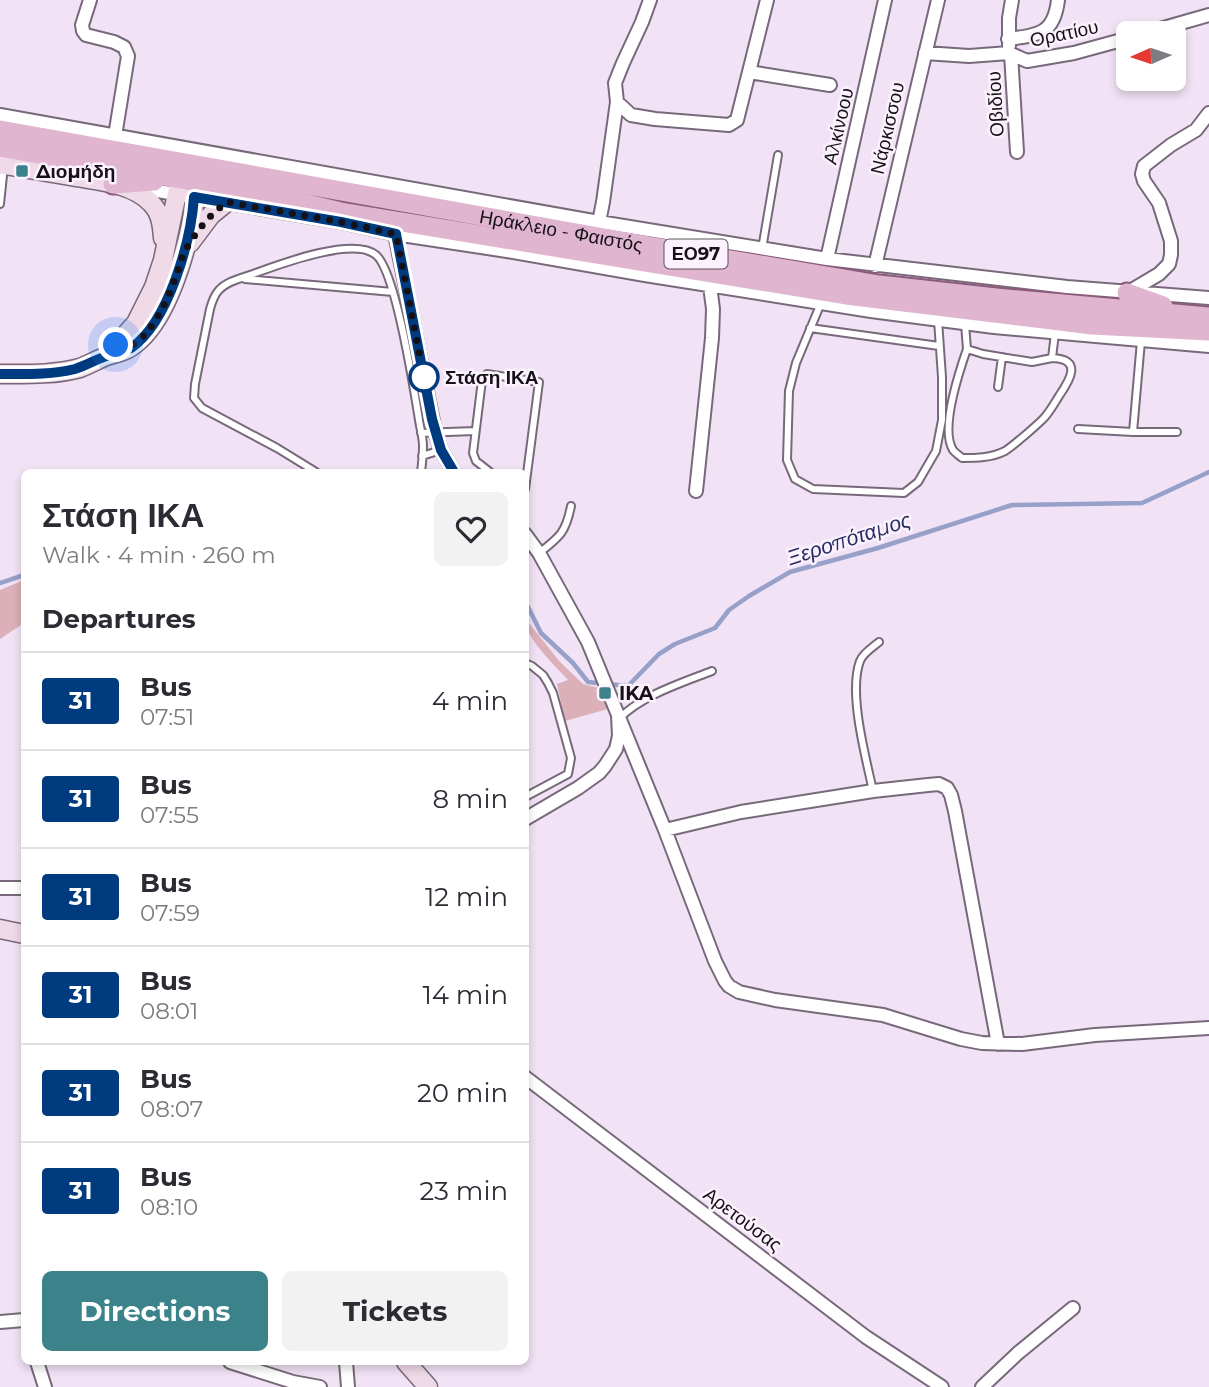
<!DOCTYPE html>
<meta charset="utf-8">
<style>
:root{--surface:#fff;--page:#f2f2f3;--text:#2b2b33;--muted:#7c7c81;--line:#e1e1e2;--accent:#3b828b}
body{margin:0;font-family:Montserrat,sans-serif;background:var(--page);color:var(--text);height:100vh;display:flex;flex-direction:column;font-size:26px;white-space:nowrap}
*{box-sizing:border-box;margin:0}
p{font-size:23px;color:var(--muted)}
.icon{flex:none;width:38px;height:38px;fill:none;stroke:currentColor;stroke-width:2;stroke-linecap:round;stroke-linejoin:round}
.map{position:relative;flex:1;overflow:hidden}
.sheet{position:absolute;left:21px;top:469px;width:508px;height:896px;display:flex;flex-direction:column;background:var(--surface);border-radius:10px;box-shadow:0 4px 10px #0003}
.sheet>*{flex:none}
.badge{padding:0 14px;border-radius:5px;font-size:24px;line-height:46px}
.needle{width:46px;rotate:267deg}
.tools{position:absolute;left:1116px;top:21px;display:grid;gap:14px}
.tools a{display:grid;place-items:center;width:70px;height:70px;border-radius:10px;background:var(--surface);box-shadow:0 4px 10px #0003;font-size:35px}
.you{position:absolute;width:35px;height:35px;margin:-18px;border:5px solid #fff;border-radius:50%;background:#1a73e8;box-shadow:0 0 0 10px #1a73e833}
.map>.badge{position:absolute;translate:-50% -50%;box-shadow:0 0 0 4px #fff}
h2{padding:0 21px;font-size:26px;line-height:63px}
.round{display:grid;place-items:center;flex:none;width:74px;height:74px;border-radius:10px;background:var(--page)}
.head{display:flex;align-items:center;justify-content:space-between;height:119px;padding:0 21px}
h1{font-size:33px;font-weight:700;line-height:52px}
.primary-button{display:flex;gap:14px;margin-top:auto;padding:14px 21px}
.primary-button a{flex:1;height:80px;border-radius:10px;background:var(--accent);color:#fff;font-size:28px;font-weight:700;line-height:80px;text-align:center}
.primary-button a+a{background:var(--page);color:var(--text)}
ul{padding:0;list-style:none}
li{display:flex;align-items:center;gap:21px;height:98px;padding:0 21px;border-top:2px solid var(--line)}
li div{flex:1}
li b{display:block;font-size:26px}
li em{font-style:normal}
li .badge{min-width:77px;font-weight:700;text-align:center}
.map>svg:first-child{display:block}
.green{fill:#dbb0b9}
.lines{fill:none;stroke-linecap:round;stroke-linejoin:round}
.stream{stroke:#96a0c9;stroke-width:4.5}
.service-casing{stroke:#77697a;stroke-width:10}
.minor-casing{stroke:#77697a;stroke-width:16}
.secondary-casing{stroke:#77697a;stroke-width:21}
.primary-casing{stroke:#8c5b7b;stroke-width:23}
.service{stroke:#fff;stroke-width:6}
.minor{stroke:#fff;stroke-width:12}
.secondary{stroke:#f0dae8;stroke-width:18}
.primary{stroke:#e0b5d0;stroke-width:19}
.line-casing{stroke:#fff;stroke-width:16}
.line{stroke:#003b80;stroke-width:10}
.walk{stroke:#161117;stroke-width:7;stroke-dasharray:0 12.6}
.poi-dot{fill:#3b828b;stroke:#fbf2fe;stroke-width:2.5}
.stop-dot{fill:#fff;stroke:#003b80;stroke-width:3.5}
.labels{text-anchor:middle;stroke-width:5;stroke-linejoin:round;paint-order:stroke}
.shield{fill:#fbf2fe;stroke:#5b545c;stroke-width:2}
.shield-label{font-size:18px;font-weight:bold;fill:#161117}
.street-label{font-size:19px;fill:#161117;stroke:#fbf2fe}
.poi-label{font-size:19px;font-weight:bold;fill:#161117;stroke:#fbf2fe;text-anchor:start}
.stop-label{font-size:19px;font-weight:bold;fill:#161117;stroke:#fbf2fe;text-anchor:start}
.water-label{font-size:21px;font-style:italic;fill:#262d61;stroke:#fbf2fe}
</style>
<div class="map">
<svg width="1209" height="1387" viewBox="0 0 1209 1387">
<rect width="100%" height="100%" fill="#f2e2f6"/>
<path class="green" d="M24,580V623L0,639V590Z
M525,618L560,662L583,684L603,689L608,709L565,721L557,684L568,680C555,665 525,639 525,618Z"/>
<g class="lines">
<path class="stream" d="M0,583L24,575
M525,601L541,633L573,663L588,682L628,686L659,654L675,644L715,628L729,610L749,596L790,572L878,548L1012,505L1142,503L1209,472"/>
<g class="service-casing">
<path id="service" d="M0,204L4,166
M762,249L778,155
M245,279L393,292
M821,303L796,363L789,391L787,460L795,479L813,489L904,493L918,482L936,451L942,420V377L938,320
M965,324L967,349L983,354L1032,362L1052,358L1055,333
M810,328L939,346
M967,349C959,372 940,429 953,450C955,453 959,455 962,458C976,458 991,458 1005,451C1013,446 1036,426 1043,419C1049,413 1054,404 1059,396C1070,380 1083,359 1052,358
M998,387L1002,357
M1078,429L1133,432L1141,341
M1133,432H1177
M421,433L475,431
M422,456L441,450
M316,472L277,448L202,408L194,398L195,384L210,309C212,302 214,295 219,290C227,281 242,278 253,274C278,265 353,236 376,255C396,272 414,390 419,420C420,428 423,437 423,446C423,455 422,464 421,472
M490,472L476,461L473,453L482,380L487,374L539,382L525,489
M539,553C560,537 566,532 571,506
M525,663L532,666L543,675L548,683L553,693L571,758L568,774L525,797
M619,719C640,696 684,682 712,671
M873,791C866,758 848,693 860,661C863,653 873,647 879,642"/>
</g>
<g class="minor-casing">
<path id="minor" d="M90,0L82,25L83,31L86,35L114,42L124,47L128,56L115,136
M1146,33L1209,15
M1008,39C1039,35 1054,34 1058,0
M1009,46V18L1012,0
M925,53L969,56L1009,53L1027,61L1074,53L1129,38
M1011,54L1017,152
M749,72L830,85
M617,102L631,115L655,119L729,125L737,120L767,0
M0,115L599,222L827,259L1067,287L1209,298
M140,188L341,222L395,234L507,251L645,275L871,311L994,327L1209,346
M599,222L603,202L617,102L615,83L623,63L642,22L650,0
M395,234L435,431L441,450L454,472
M827,259L885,0
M875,266L938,0
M1127,293L1159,274L1169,264L1171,255V241L1159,203L1144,181L1142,174L1144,166L1171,145L1196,130L1209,113
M696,491L712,338L713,309L710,286
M525,534L539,553L588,642L618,715L619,736L616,749L605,766L599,773L578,788L525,819
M618,715L665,830L715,961L725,981L729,986L739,992L775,1000L883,1015L961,1039L982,1043L1022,1044L1095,1035L1209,1028
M665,830L741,812L873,791L928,785L939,784L947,788L951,795L955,811L998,1044
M0,888H24
M525,1077L866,1337L942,1387
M0,1322L24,1320
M37,1362L45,1387
M230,1362L293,1382L320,1387
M346,1362L348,1387
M982,1387L1018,1353L1073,1308"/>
</g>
<g class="secondary-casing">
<path id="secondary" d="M0,164C23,168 46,172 70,176C96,181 131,182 151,203C161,213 162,225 163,238
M190,243L211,215L227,202
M0,374C26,374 54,375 80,368C90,364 99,359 109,355C116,353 123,352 129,348C160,330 178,276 187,242C193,219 200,186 188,164L180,179L163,260L154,287L136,323L116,345L110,355
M0,929L24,934
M406,1362L428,1387"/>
</g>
<g class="primary-casing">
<g id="primary">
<path id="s1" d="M0,130L660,248L879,285L996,298L1209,317"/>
<path d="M0,147L261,193L341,212L846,295L1092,325L1209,331"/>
<path d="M113,184L154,181"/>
<path d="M1127,293L1163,306"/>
</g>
</g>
<use href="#service" class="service"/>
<use href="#minor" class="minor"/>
<use href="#secondary" class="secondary"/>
<use href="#primary" class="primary"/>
</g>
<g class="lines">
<g class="line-casing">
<path id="line" d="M0,374C25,374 51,375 75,369C88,365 98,358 110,355C118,352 124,352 131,348C169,322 191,240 194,197L341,222L396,234L432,419L441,450L454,472"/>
</g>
<use href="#line" class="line"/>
<path class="walk" d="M116,345L110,355C147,347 164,309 176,276C179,268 181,259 185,251C195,233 210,214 227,202L341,222L396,234L424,377"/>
</g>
<g class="poi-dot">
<rect x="15" y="164" width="14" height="14" rx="3.5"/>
<rect x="598" y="686" width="14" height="14" rx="3.5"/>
</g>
<circle class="stop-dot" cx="424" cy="377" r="14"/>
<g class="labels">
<rect class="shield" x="664.5" y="239.5" width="63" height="29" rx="5"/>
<g class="shield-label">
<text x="696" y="260">ΕΟ97</text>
</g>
<g class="street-label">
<text transform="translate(1064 33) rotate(-12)" y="7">Ορατίου</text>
<text transform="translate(995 104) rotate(-93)" y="7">Οβιδίου</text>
<text transform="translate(838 126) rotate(-77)" y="7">Αλκίνοου</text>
<text transform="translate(887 128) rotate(-77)" y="7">Νάρκισσου</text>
<text dy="7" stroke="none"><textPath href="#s1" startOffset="570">Ηράκλειο - Φαιστός</textPath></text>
<text transform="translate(743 1219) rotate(37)" y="7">Αρετούσας</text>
</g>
<g class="poi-label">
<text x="36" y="178">Διομήδη</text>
<text x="619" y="700">IKA</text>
</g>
<g class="stop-label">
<text x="445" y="384">Στάση ΙΚΑ</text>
</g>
<g class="water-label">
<text transform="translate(849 539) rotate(-18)" y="7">Ξεροπόταμος</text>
</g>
</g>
</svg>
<div class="tools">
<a><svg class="needle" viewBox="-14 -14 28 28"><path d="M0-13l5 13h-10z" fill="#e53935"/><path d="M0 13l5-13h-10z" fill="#7c7c81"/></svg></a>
</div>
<div class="you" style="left:116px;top:345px"></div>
<section class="sheet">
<div class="head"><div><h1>Στάση ΙΚΑ</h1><p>Walk · 4 min · 260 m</p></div><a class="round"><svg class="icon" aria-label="heart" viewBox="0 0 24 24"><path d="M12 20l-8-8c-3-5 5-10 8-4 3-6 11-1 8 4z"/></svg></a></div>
<h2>Departures</h2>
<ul>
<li><span class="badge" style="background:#003b80;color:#fff">31</span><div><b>Bus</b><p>07:51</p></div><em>4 min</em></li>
<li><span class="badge" style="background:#003b80;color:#fff">31</span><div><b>Bus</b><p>07:55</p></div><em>8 min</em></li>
<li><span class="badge" style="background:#003b80;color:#fff">31</span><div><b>Bus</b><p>07:59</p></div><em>12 min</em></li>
<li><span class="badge" style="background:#003b80;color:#fff">31</span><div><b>Bus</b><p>08:01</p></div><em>14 min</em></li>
<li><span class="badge" style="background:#003b80;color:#fff">31</span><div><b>Bus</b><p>08:07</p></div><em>20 min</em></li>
<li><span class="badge" style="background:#003b80;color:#fff">31</span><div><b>Bus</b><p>08:10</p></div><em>23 min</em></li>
</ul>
<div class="primary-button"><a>Directions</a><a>Tickets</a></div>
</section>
</div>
